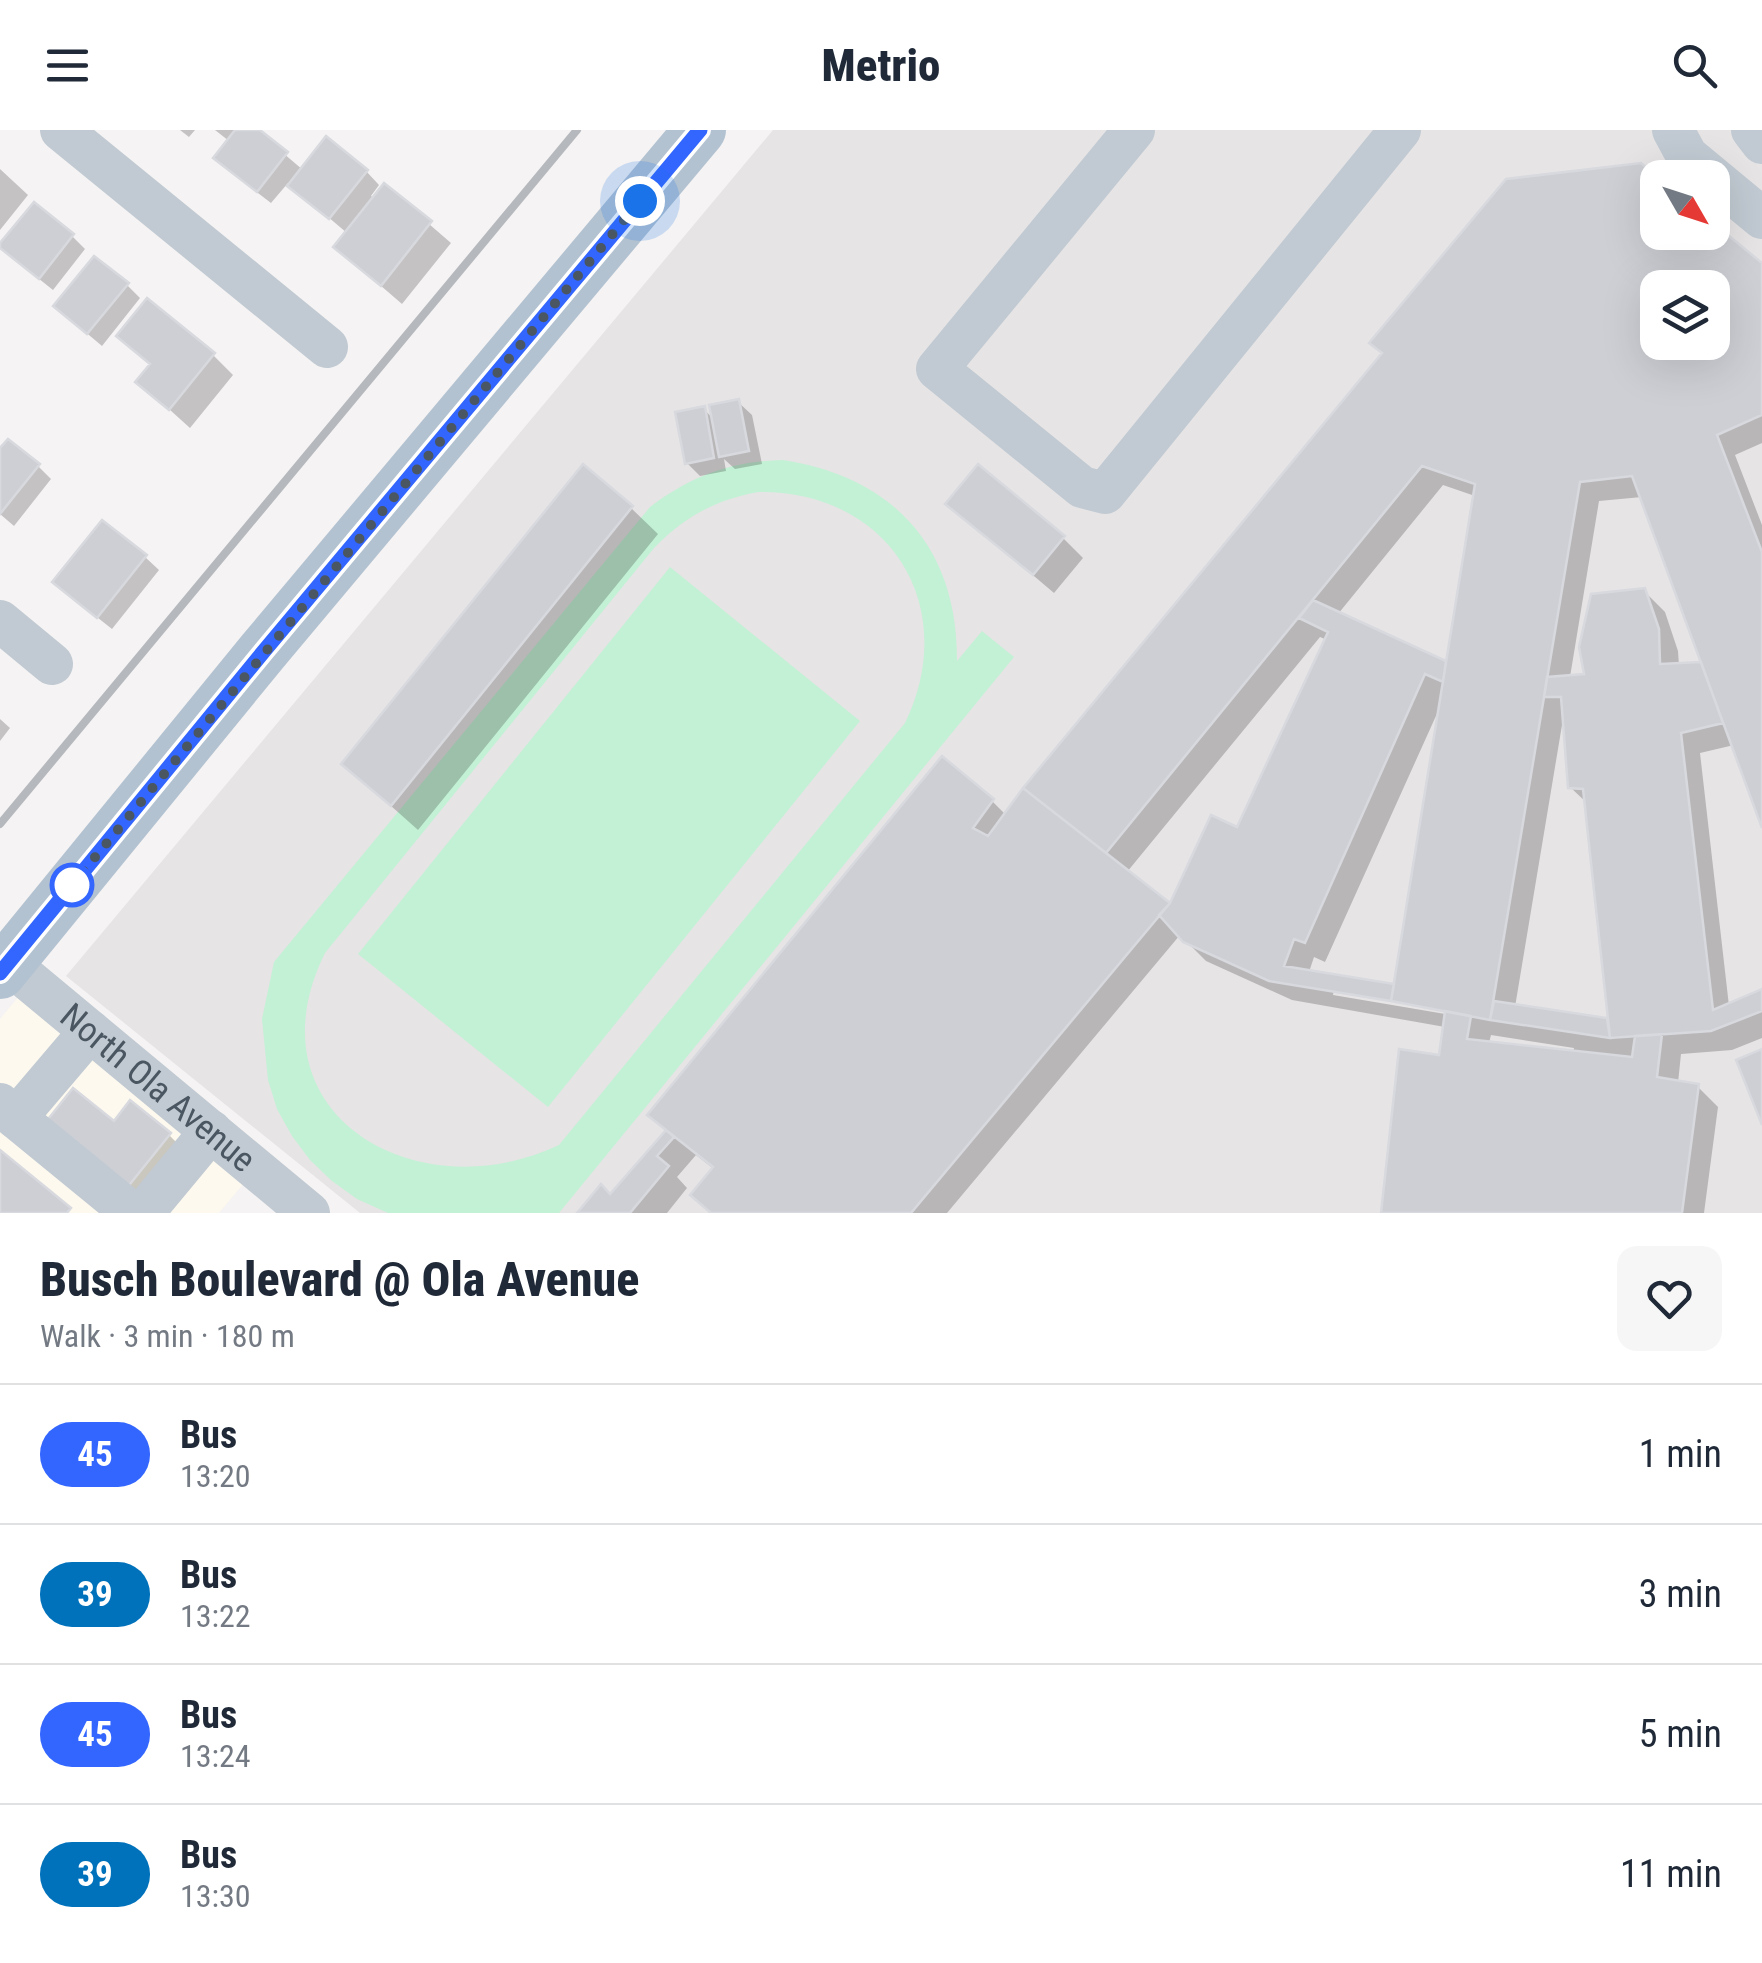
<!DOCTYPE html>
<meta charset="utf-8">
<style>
:root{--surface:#fff;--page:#f6f6f7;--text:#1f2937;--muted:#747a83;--line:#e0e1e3}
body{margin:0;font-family:"Roboto Condensed",sans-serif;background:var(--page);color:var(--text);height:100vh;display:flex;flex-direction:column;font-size:38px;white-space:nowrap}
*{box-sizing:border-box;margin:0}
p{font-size:32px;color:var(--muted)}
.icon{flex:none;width:55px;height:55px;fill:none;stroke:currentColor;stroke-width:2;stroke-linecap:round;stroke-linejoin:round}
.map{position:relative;height:1083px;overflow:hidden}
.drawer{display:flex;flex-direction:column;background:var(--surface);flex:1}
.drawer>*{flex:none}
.badge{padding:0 20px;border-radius:32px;font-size:35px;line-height:65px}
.needle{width:65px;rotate:129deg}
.tools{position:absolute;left:1640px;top:30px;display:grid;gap:20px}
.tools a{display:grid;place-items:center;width:90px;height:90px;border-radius:20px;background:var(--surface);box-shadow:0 10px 40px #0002;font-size:50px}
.you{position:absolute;width:50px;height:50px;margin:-25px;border:8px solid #fff;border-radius:50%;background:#1a73e8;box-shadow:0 0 0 15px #1a73e833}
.map>.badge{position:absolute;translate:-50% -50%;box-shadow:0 0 0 5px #fff}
.round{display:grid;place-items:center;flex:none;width:105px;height:105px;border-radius:20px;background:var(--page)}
.headline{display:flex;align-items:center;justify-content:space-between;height:170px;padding:0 40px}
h1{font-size:48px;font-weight:800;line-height:75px}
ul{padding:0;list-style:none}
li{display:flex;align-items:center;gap:30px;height:140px;padding:0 40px;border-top:2px solid var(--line)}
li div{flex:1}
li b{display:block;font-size:38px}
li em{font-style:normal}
li .badge{min-width:110px;font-weight:700;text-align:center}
header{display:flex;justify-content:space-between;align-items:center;height:130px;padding:0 40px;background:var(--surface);font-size:45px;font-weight:800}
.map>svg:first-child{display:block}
.commercial{fill:#fdf9ef}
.education{fill:#e6e4e5;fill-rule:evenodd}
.green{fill:#c3f1d5;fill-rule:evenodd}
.shadow{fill:#0003;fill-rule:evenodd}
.building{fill:#cdcfd5;stroke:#d7d9de;stroke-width:2.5;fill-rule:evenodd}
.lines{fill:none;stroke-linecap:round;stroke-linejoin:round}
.minor{stroke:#c1cad2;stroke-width:42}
.major{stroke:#b3c2d1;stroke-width:52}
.rail{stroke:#b5b8bd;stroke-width:8}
.line-casing{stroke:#fff;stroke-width:22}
.line{stroke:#36f;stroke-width:15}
.walk{stroke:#4a5661;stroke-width:10;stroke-dasharray:0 18}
.stop-dot{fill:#fff;stroke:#36f;stroke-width:5}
.labels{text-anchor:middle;stroke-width:9;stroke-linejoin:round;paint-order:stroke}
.street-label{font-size:35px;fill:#4a5661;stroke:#fff}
</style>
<header><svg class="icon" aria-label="menu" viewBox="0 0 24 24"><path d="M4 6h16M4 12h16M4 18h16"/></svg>Metrio<svg class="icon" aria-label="search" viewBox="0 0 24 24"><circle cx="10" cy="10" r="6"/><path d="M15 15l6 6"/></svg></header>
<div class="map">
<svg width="1762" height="1083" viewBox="0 0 1762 1083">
<rect width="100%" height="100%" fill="#f5f3f3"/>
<path class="commercial" d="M20,865L245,1052L219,1083H0V889Z"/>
<path class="education" d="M773,0H1762V1083H360L66,846ZM1658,48H1712V102H1658ZM1658,158H1712V212H1658Z"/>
<path class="green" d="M783,330C894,347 958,418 957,531L982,501L1014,527L559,1083H388L357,1069L332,1051L310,1030L292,1006L277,979L268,950L262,889L274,832L650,377C691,346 732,331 783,330ZM758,362C888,360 962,475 905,593L559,1015C416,1083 246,983 325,823L654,418C684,387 715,370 758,362Z
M670,437L860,591L548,977L358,824Z"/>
<path class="shadow" d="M180,0H195L189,7Z
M215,0H256L303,40L366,41L379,55L371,66L375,69L385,56L451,113L402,174L336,117L347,103L288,53L271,73L229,41L216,28L229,11Z
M0,39L28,65L0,100Z
M1658,102L1762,136V313L1735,325L1762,395V691L1734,615L1700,623L1729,876L1762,862V908L1732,920L1681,924L1678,953L1698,957L1718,977L1704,1083H1383L1401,922L1441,928L1445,897L1292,870L1206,831L1180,805L947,1083H712L693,1064L715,1040L696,1025L677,1047L687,1058L667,1083H580L601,1058L610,1067L668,1002L651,985L992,671L1006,685ZM1658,158H1712V212H1658ZM1443,355L1475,366L1448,534L1338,484ZM1642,367L1704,534L1679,536L1678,521L1665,482L1644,461L1587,546L1570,547L1599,371ZM1320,507L1327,510L1239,700L1171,777L1127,742ZM1440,577L1396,857L1309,842L1314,827L1325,832ZM1563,589L1570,657L1588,674L1610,891L1515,877ZM1334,860L1457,881V886L1333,865ZM1491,905L1574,918L1573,923L1489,913Z
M72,106L85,119L53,160L14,129Z
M127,155L140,168L102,216L70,189Z
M119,206L213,225L233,245L190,298L139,252L152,236Z
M738,272L752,285L762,334L735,339L724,329L726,341L700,346L687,333L704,279L714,290Z
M0,322L38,336L51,349L14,396L0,384Z
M948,373L1063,408L1083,428L1054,463Z
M631,378L658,404L418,700L344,634Z
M145,427L159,440L112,499L69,465Z
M0,589L10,598L0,611Z
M114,994L169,1005L189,1025L144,1082L64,1018Z"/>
<path class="building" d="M235,0H260L288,22L257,62L213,28Z
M326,6L368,40L329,89L287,56Z
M1641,33L1658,48V102H1712V92L1762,133V285L1717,305L1762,422V698L1632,346L1580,352L1490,890L1391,871L1475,354L1422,336L1106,723L1023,658L1382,223L1369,213L1506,49ZM1658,158H1712V212H1658Z
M384,53L432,91L381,156L333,117Z
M34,72L74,104L39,149L0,118V113Z
M94,126L129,153L87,204L53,176Z
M147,168L215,223L169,280L135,252L150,234L116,206Z
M739,269L749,321L719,327L709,275Z
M705,276L714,328L685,334L675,282Z
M8,309L40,334L0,384V318Z
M583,334L633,376L391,676L341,634Z
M978,334L1065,406L1033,445L945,374Z
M102,390L147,425L97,488L52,452Z
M1645,458L1659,499L1660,534L1701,532L1723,593L1681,603L1713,880L1762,859V881L1711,901L1610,908L1583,659L1568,658L1561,567H1544L1547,547L1584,544L1579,517L1591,464Z
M1313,470L1446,531L1443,552L1425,544L1305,813L1294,809L1284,836L1394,854L1391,871L1269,851L1183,812L1159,785L1170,773L1211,685L1237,697L1328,502L1299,488Z
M942,626L994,669L973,698L988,706L1023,658L1170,773L911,1083H711L690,1065L713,1037L647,985Z
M1494,871L1607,888L1610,908L1490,890Z
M1445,881L1471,886L1467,909L1632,927L1635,906L1662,904L1657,947L1699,954L1682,1083H1381L1399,919L1439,925Z
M1762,919V995L1736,930Z
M73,958L114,991L130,970L171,1003L122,1064L41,998Z
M666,1000L674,1007L657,1026L669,1036L630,1083H577L601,1054L610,1064Z
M0,1020L71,1078L67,1083H0Z"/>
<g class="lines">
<g class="minor">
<path d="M61,0L327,217"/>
<path d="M1134,0L937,239L1082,357L1105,363L1400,0"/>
<path d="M1673,0L1687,26L1762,88"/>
<path d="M1752,0L1762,13"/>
<path d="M0,491L52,534"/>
<path id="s1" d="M8,833L309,1083"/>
<path d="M0,974L16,988L90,901"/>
<path d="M16,988L132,1083"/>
<path d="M143,1083L211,1001"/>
</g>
<path class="major" d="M0,843L263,521L700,0"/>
<path class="rail" d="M0,694L577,0"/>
</g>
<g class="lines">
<g class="line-casing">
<path id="line" d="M0,843L264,521L700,0"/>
</g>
<use href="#line" class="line"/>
<path class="walk" d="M72,755L640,71"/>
</g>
<circle class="stop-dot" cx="72" cy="755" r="20"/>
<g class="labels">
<g class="street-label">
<text dy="12" stroke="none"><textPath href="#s1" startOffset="195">North Ola Avenue</textPath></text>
</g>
</g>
</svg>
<div class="tools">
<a><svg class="needle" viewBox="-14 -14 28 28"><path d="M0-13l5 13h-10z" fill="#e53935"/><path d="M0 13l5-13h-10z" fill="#747a83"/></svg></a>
<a><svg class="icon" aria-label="layers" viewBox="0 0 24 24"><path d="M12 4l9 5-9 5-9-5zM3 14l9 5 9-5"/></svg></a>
</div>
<div class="you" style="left:640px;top:71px"></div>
</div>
<section class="drawer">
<div class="headline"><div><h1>Busch Boulevard @ Ola Avenue</h1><p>Walk · 3 min · 180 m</p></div><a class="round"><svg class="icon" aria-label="heart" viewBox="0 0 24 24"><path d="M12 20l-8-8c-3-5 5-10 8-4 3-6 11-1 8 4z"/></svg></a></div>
<ul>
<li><span class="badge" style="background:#36f;color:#fff">45</span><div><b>Bus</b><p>13:20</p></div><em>1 min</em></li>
<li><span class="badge" style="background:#0072bc;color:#fff">39</span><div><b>Bus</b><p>13:22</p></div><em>3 min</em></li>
<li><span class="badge" style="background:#36f;color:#fff">45</span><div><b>Bus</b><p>13:24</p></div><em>5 min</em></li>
<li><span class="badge" style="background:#0072bc;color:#fff">39</span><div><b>Bus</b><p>13:30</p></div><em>11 min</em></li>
</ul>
</section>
